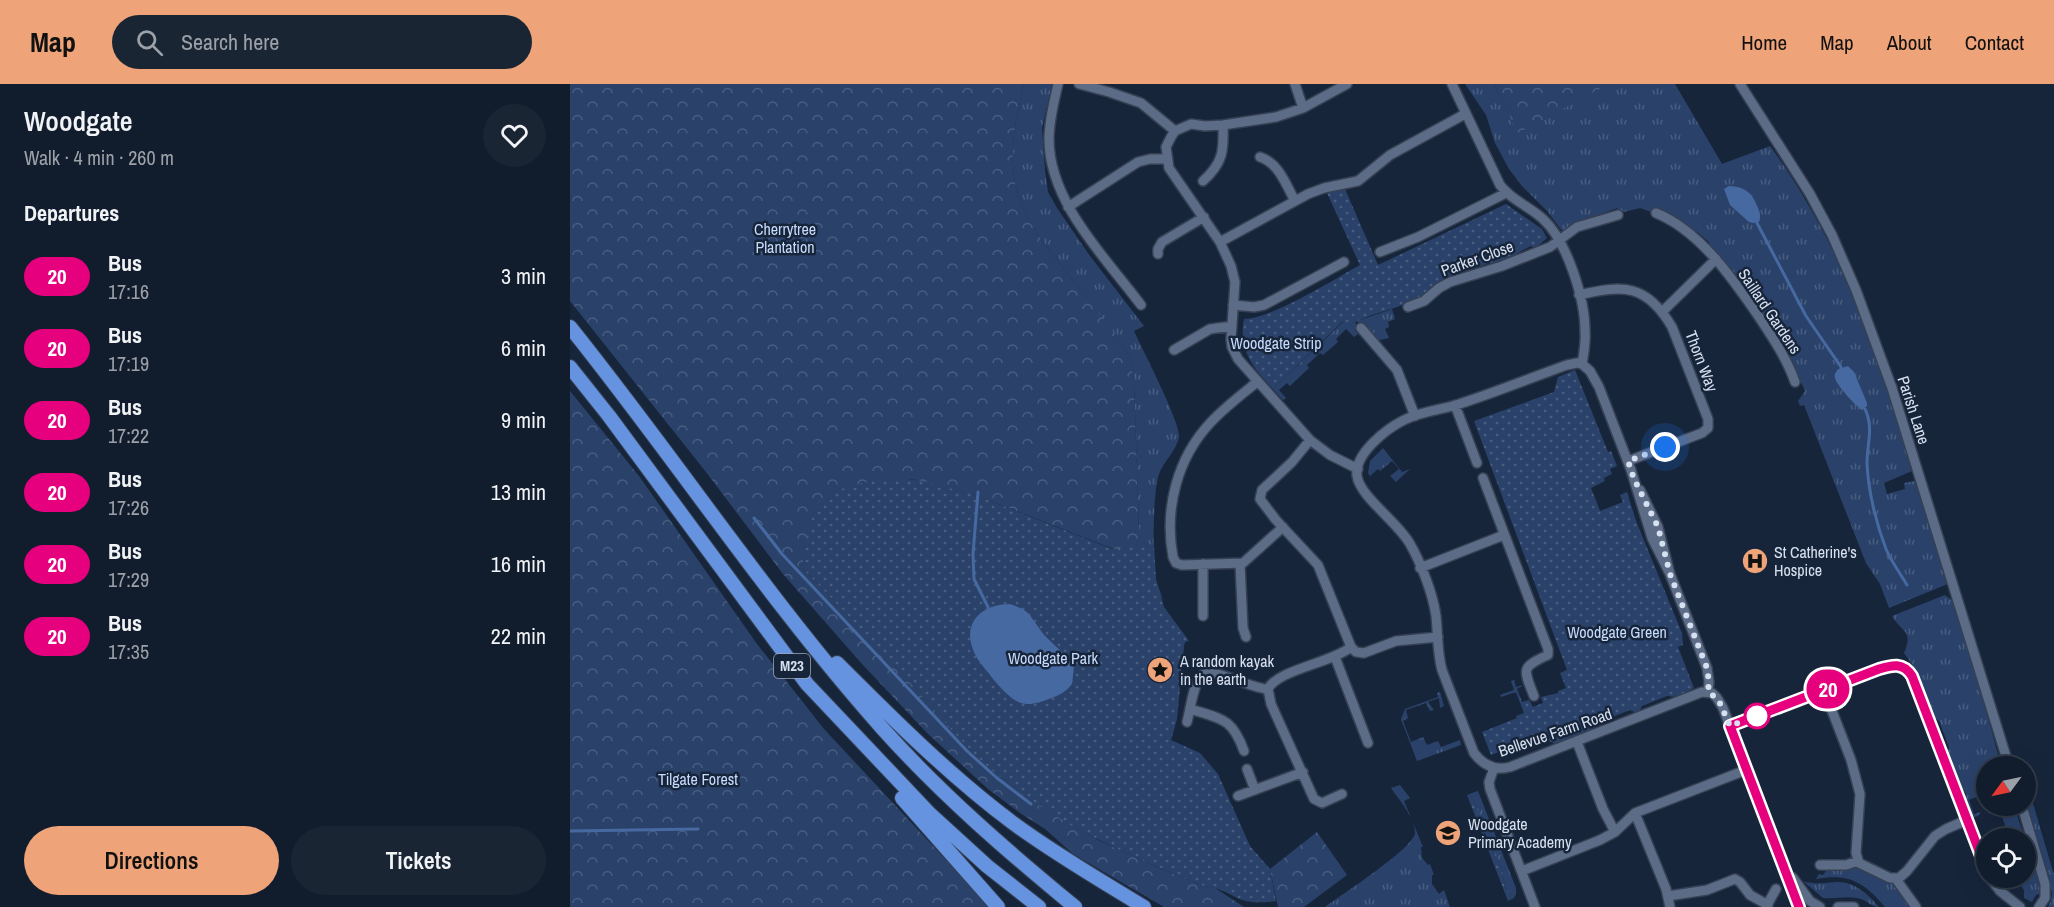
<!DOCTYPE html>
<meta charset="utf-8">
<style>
:root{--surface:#111c2c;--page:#1a2534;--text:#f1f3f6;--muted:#9ca1a9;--line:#303a48;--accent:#efa378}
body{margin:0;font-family:"Archivo Narrow",sans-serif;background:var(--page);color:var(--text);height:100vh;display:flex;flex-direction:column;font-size:22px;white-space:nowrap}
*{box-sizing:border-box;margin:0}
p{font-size:20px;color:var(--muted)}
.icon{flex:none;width:33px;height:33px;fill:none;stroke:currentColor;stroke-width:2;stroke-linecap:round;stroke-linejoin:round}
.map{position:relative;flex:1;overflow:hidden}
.side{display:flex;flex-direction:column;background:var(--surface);width:570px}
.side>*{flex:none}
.badge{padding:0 12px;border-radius:20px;font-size:21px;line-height:39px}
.needle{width:39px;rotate:237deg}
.tools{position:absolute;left:1406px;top:672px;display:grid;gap:12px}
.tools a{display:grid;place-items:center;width:60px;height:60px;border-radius:50%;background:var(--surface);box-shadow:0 6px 24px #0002,0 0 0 2px var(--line);font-size:30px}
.you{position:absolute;width:30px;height:30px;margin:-15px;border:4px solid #fff;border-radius:50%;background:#1a73e8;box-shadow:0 0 0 9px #1a73e833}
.map>.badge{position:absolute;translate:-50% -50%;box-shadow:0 0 0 3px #fff}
h2{padding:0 24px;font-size:22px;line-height:54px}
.round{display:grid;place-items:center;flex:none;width:63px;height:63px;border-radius:32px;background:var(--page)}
.headline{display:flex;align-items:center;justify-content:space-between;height:102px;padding:0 24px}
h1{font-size:28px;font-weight:600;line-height:45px}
.primary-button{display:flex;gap:12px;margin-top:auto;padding:12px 24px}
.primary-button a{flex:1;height:69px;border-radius:36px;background:var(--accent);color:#111;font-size:24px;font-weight:600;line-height:69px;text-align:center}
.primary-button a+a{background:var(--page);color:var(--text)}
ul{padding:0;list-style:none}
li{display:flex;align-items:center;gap:18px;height:72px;padding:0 24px}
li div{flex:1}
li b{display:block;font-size:22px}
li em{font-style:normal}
li .badge{min-width:66px;font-weight:700;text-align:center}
header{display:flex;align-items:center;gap:36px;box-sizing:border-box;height:84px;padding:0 30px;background:var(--accent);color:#111}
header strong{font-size:28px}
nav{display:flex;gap:33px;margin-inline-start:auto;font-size:21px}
.search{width:420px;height:54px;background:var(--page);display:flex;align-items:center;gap:15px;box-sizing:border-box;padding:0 21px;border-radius:33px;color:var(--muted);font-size:22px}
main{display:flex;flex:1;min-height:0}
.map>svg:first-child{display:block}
.grass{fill:url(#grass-tufts)}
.forest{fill:url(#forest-crowns)}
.park{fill:url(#park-dots)}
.water{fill:#4769a1}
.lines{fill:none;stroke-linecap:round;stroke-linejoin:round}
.stream{stroke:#4769a1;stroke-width:3}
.minor-casing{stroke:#364053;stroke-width:12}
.highway-casing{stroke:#364053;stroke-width:16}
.minor{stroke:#5c6c87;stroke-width:9}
.highway{stroke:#6593df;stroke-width:14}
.line-casing{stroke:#fff;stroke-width:14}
.line{stroke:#e6007e;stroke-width:9}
.walk{stroke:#d7e0f0;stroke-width:6;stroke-dasharray:0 10.8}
.stop-dot{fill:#fff;stroke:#e6007e;stroke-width:3}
.labels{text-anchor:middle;stroke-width:5;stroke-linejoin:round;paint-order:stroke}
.shield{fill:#17253b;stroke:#9da8ba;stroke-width:1.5}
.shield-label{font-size:15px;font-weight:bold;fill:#d7e0f0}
.park-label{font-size:16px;fill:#c6dbfc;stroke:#17253b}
.street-label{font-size:16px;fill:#d7e0f0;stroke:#17253b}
.poi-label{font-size:16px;fill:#d7e0f0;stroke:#17253b;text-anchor:start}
</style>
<header>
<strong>Map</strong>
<div class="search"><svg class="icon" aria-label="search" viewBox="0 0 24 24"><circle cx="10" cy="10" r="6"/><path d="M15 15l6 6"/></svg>Search here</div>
<nav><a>Home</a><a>Map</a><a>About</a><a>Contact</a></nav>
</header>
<main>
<section class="side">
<div class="headline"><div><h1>Woodgate</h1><p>Walk · 4 min · 260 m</p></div><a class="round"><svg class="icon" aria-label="heart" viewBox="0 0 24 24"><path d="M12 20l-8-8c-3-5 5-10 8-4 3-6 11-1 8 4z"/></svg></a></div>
<h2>Departures</h2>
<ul>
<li><span class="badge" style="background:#e6007e;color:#fff">20</span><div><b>Bus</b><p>17:16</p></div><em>3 min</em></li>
<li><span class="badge" style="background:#e6007e;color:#fff">20</span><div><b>Bus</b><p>17:19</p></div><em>6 min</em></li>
<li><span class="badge" style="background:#e6007e;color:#fff">20</span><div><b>Bus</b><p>17:22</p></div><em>9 min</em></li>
<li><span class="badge" style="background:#e6007e;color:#fff">20</span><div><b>Bus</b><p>17:26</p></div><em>13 min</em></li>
<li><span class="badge" style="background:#e6007e;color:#fff">20</span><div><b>Bus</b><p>17:29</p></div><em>16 min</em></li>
<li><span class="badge" style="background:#e6007e;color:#fff">20</span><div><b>Bus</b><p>17:35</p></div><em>22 min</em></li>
</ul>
<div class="primary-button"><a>Directions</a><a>Tickets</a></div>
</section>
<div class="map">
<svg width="1484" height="823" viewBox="0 0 1484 823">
<defs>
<pattern id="grass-tufts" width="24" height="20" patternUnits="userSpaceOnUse" patternTransform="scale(1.5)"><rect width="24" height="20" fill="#2a426a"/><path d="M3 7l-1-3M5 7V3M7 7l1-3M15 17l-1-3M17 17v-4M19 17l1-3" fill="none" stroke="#485d80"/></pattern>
<pattern id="forest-crowns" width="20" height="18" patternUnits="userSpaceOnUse" patternTransform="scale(1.5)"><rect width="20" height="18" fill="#2a426a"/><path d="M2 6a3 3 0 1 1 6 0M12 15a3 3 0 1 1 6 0" fill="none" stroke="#485d80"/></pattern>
<pattern id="park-dots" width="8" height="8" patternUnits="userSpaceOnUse" patternTransform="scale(1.5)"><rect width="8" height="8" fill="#2a426a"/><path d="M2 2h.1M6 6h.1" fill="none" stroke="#485d80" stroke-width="1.8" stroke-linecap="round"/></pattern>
</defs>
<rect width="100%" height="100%" fill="#17253b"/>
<path class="grass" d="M454,0H482L472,44L475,86L478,108L487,124L520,172L574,242L564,247C572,265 611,339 609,353C607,366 593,378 589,390C583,404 582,479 586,496C588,503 591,510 594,517L564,465L569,455V445L564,299L561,276L553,261C534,237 516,213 497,189C476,161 452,135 445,99C439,65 446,33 454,0Z
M895,0H924L948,48L1039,0H1105L1152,80L1200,62C1269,156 1311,271 1342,383V387L1314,399L1317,410L1335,405L1334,399L1344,397L1347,399L1380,499L1319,524L1310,500L1296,479L1234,321L1230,322L1228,317L1235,307L1230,296H1228L1140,164L1139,158L1126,147H1122L1084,129L1070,124L1050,129L1047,124L1006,139L993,148L977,127L952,102L939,85L925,59L916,31Z
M822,225L825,235L818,238L819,243L815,245L819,254L806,257L803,254V249L797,243L790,241L787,237Z
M774,237L780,241L785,238L788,243L785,246L788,250L784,253L776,245L766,255L768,258L753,271L750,269L737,281L739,284L720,302L717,299L709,306L716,314L713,316L703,305Z
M813,364L832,388L840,385L826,398L820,392L829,385L822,377L810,387L808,385L800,392L798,389L800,377Z
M1375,511L1383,517L1390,530L1430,678L1416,682L1410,691L1406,693L1409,712L1399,716L1404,730L1411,728L1408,732L1402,734L1394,713L1396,711L1394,706L1391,707L1377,669L1379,663L1369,637L1362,632L1344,583L1334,569C1344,546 1332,549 1322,532Z
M870,608L874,622L870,624L869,614L858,618L864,626L860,627L856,619L836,626L838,634L833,637L841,658L853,653L857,661L868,657L871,663L890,656L891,661L847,677L831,635L835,625L868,613L867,609Z
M1455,692L1484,791V823H1478L1481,817L1482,809L1455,719Z
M830,701L840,714L834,717L853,763H851L852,774L858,781L860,780L864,791H862V800L869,810L874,806L880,823H755C770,812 845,763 845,749C845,733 829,716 821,704Z
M908,707L946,804V810L944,814L935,803L932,785L921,764L904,717L899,710Z
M1429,722H1444L1471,803V809L1466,811L1462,818L1454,814V806L1445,794H1455V754H1432V753L1438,751Z
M1287,783L1324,799L1342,823H1315C1294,798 1279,789 1246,795L1249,790L1253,791L1256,787Z
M1233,797C1244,801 1254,799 1266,798C1284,797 1298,810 1309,823C1301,823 1296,815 1287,814C1276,812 1264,815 1253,814Z"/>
<path class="forest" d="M0,0H454C446,33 439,65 445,99C452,135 476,161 497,189C516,213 535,237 553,261L561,276L564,299L569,445V455L564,465L546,466L408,412L342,395L288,401L257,412L244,430L232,484L295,548L400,665L431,694L473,724L528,756L587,783L634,802L645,804L674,823H594L503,770L475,745L450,729L418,705L357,649L292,580L213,490L136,388L0,217Z
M924,0H1039L948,49Z
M0,307L69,392L187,560L254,645L420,823H0Z
M747,748L777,791L734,823H708L700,785Z"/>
<path class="park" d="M775,105L808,181L936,120L972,145L977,154L969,161L970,163L965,164L961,162C949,167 940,176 928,179C920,182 928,179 919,179C917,180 878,193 876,195C864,203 855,213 841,218C821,226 798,230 780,241L773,237L703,305C683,283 668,267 674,235C701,235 763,196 790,181L757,109Z
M1005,286L1038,368L1041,367L1047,382L1040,385L1042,390L1034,394L1035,397L1021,404L1030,427L1053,418L1050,411L1057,408L1066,437L1112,549L1113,561L1108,563L1124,604L1107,613L1097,612L1072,622L1069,628L1066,629L1060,626L1035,636L1032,641L985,660L976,655L938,670L936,665L921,671L912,648L947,634L946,632L954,629L946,608L931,613L930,611L944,606L941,597L944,596L946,603L953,601L947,605L952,618L959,616L963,623L973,619L971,613L988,609V607L996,604L990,589L997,586L904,337L984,308L988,293Z
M331,394L353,397L408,412L542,465L584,460L586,495L594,523L619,557L615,558L614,562L607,635L601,656L630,669L648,690L680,762L700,785L706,817C662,823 669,807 634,802C562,773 490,742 430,693C398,667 372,634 345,604C308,563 271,523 232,484C236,464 238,438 248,420C259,402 311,395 331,394Z
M899,710L904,717L921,764L932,785L935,803L944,814L938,817L897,711Z"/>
<path class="water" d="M1159,102C1175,103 1182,108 1188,124C1190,129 1191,132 1189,138L1183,139L1179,138L1160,121L1154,105Z
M1278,282L1284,288L1297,319V322L1292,326C1286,322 1267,302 1265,294C1264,289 1266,289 1268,285Z
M440,520L453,525L459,530L474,551L496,572L504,583L502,600C496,608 488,612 479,615C471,618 460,622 451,619C441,616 430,603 423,595C417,586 408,578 404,568C391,539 412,520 440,520Z"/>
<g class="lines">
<path class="stream" d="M1187,139L1236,232L1271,283
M1295,325C1304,344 1297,359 1297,379C1298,406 1306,439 1316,465C1321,477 1330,489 1337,501
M408,408L403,470L404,495L418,523
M184,434L212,470L397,667L427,694L461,720
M0,747L128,745"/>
<g class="minor-casing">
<path id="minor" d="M488,0C484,18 479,36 479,55C479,118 535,173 571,221
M509,0L539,8L571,19L605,47
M725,0L733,24
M777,0L733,24L706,33L653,41L635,42L621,40L605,47L601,53L596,63L599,84L650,158L661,182L665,198L661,255L662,263L668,275L740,356L760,371L788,385
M882,0L930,101C941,116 959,122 973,135C997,157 1015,215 1015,247C1016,258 1014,269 1012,280
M1170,0L1240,110L1262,151L1286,206L1322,304L1439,682
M690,73C709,79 716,101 725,117
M633,97C653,79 654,67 653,41
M498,123L568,78L580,75H597
M1086,129C1130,147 1163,195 1189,233C1203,254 1217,275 1225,298
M650,158L738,110L754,104L788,97L820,71L895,30
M810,168L848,153L936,109
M588,170V165L592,158L634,133
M1009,211C1053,201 1076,199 1102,243L1138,335V344L1132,349L1058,377
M663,221L684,223L694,221L774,178
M838,223L854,217L869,204L880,198L932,182L980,163L1007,143L1048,131
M1092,228L1146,175
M791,244L827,286L845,332
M604,266L640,245L662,242
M1012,280L1007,279L997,281C960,294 924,309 886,321C869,326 850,328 834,336C816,345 784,370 787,392C790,413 829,439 840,460C851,479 863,510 866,532C868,550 867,568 872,586L904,669C913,681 925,687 940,683L1132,608L1142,609L1147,614L1153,624L1229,823
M1012,280L1020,287L1029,303L1061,386L1082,454L1100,490
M687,298C671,311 655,323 641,338C607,374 594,425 603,473L606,479L612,481L673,479L713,443
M885,321L907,379
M740,356L722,378L692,406L690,415L706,436L748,481L781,563
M913,394L978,565V571C951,583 953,585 964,612
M1070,406L1088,443L1100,490L1137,584L1139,598L1138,607
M670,480L673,544L676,553
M850,484L934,451
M633,532V480
M781,563L786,568L794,569L826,557L868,553
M765,573L798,659
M698,605L701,620L744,715L752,719L772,710
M698,605C707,586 761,579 781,563
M1254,606L1281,676L1290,710L1286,769L1289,779L1320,794H1329L1337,787L1365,752L1376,745L1397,736
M620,625C652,635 662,634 674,667
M617,638C620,627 623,601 631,592C640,581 681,605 698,605
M1160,642L1309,585C1323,581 1333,578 1342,592L1416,785
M1007,658L1033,725L1045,748L1065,729L1176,686
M924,684L919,698L920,705L965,823
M677,685L685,706
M668,712L733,688
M1452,722L1475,800V814L1469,823
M1065,729L1096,805L1100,823
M1250,781H1276L1288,777
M952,787L1030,756L1045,748
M1223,794L1240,817L1250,823
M1420,794L1430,807L1450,823
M1326,795L1346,823
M1098,812L1137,806L1165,795L1170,798L1180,811L1198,821
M1196,823L1206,805
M1268,823H1284"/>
</g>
<g class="highway-casing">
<path id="highway" d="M0,243C106,375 199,517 312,644C371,710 437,767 505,823
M0,283L39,332L237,600L360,730L417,782L469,823
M267,579C323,635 380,692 443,739C485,770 530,796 574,823
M332,714L428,823"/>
</g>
<use href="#minor" class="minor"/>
<use href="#highway" class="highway"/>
</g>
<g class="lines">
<g class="line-casing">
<path id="line" d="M1229,823L1160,642L1309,585C1322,581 1333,578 1342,592L1416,785"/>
</g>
<use href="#line" class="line"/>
<path class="walk" d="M1095,363L1058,377L1064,395L1088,443L1100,490L1137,584L1139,598L1138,607L1149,617L1160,642L1193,629L1187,632"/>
</g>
<defs>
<g id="hospital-disc" transform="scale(1.35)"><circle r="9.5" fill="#efa378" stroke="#17253b"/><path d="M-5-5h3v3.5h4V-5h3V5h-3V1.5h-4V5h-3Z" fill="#111"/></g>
<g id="sight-disc" transform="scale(1.35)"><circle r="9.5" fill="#efa378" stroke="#17253b"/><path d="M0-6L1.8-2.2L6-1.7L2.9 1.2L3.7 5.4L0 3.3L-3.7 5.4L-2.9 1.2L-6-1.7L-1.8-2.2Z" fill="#111"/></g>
<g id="school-disc" transform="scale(1.35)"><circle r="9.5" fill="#efa378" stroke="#17253b"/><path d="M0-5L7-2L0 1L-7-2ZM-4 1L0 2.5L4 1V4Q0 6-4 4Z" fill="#111"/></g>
</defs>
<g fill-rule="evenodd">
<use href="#hospital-disc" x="1185" y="477"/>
<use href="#sight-disc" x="590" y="586"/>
<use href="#school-disc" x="878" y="749"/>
</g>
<circle class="stop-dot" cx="1187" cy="632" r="12"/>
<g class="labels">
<rect class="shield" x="204" y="570" width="36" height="24" rx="4.5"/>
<g class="shield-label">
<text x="222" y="587">M23</text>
</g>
<g class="park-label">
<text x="215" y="151">Cherrytree<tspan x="215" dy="18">Plantation</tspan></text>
<text x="706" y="265">Woodgate Strip</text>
<text x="1047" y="554">Woodgate Green</text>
<text x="483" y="580">Woodgate Park</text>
<text x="128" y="701">Tilgate Forest</text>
</g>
<g class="street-label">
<text transform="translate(907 174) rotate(-20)" y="6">Parker Close</text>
<text transform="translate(1200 227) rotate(56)" y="6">Saillard Gardens</text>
<text transform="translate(1132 277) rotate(69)" y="6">Thorn Way</text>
<text transform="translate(1344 326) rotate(72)" y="6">Parish Lane</text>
<text transform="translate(985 648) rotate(-19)" y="6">Bellevue Farm Road</text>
</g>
<g class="poi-label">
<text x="1204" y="474">St Catherine's<tspan x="1204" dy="18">Hospice</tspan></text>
<text x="610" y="583">A random kayak<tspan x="610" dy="18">in the earth</tspan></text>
<text x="898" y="746">Woodgate<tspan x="898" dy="18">Primary Academy</tspan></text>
</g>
</g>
</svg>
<div class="tools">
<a><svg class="needle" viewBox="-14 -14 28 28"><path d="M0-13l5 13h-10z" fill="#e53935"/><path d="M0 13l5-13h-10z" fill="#9ca1a9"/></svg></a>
<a><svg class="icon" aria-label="locate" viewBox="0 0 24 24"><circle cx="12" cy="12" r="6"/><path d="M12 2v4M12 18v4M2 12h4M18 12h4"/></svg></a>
</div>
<div class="you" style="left:1095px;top:363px"></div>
<b class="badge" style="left:1258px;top:605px;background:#e6007e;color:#fff">20</b>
</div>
</main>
